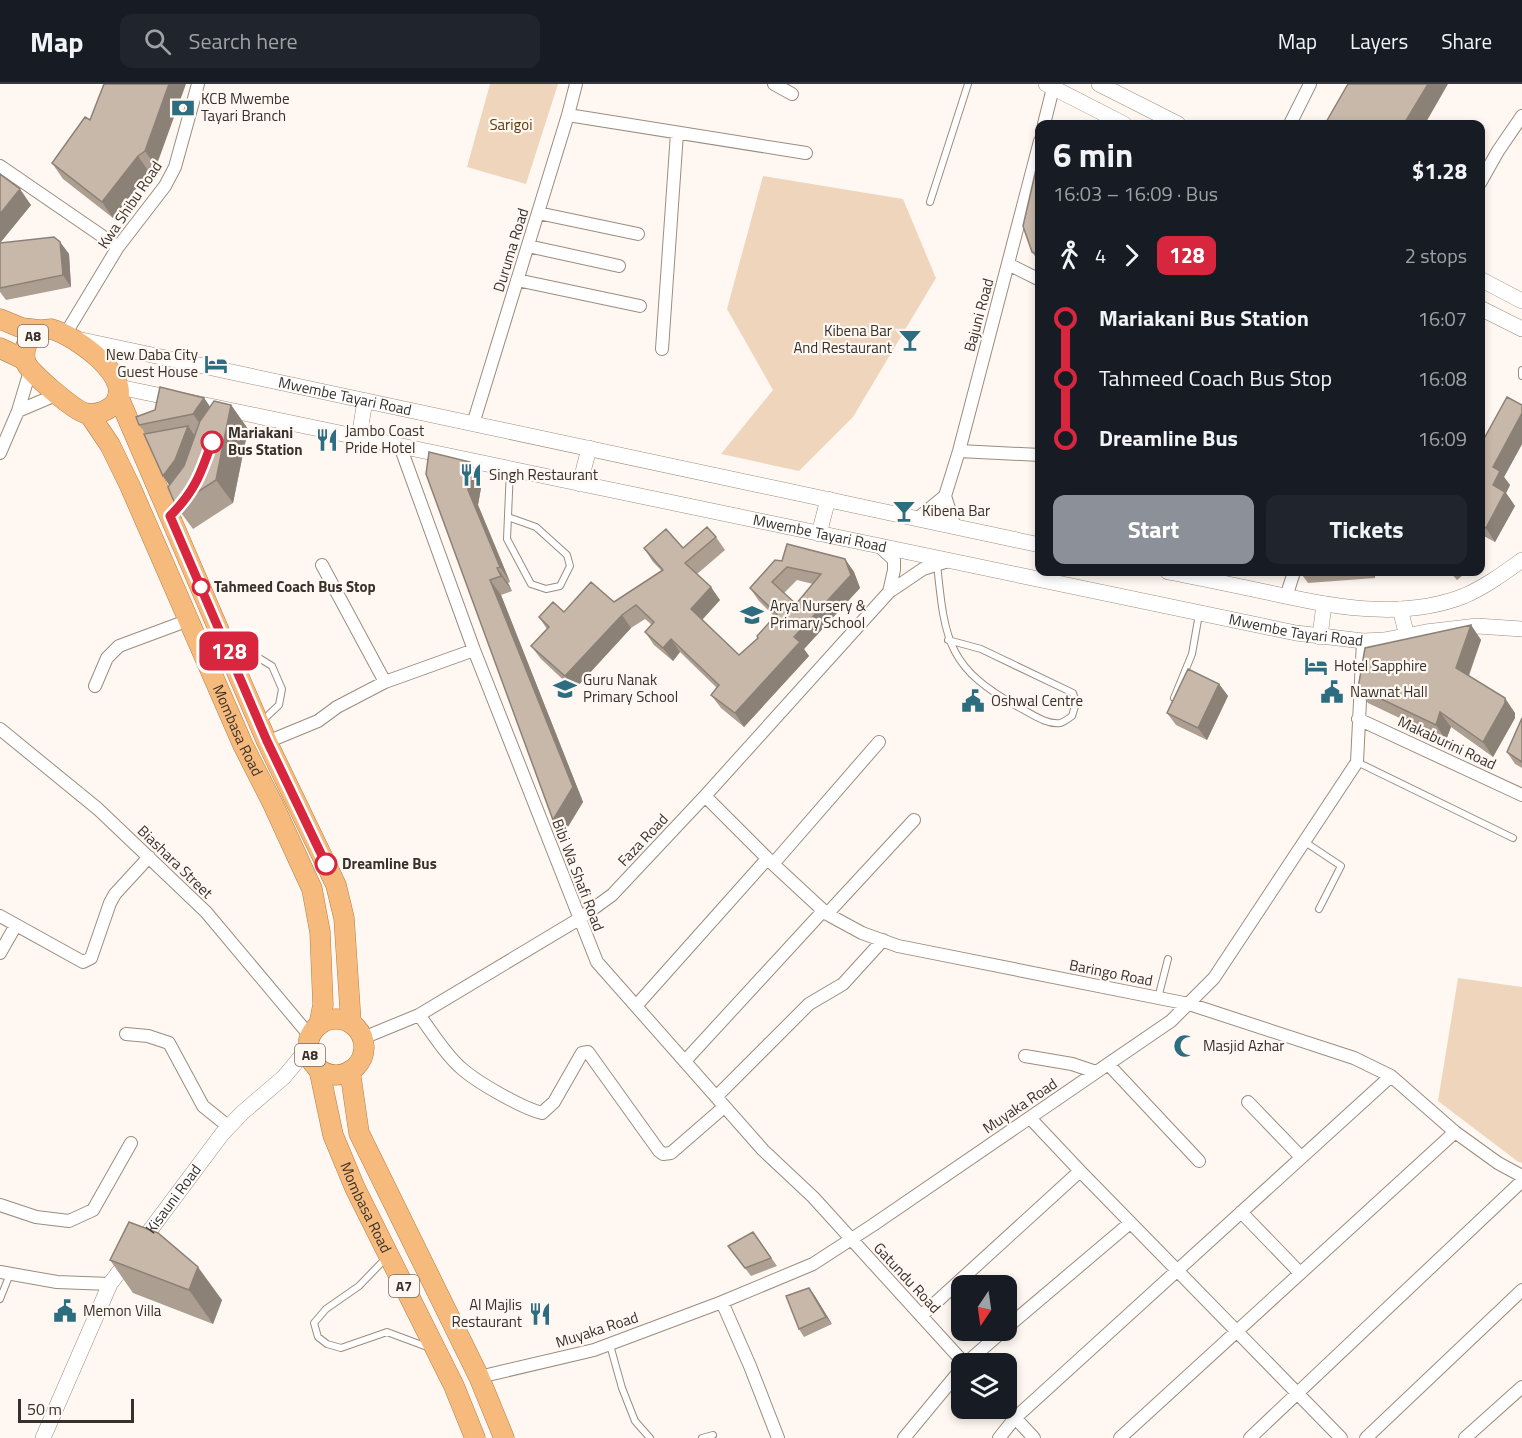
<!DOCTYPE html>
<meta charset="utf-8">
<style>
:root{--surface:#171b24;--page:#20242c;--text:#f1f3f6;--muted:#9ea1a6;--line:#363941;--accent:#8c9099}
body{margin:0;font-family:"Titillium Web",sans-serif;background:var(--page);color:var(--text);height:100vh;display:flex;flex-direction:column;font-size:22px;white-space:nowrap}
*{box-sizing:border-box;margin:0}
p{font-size:20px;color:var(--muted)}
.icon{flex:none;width:33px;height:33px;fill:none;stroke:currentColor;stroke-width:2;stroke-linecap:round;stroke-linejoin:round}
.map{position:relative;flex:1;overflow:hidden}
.sheet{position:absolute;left:1035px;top:36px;width:450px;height:456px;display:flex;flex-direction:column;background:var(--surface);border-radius:12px;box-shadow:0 3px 9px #0003}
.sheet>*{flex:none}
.badge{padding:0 12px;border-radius:9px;font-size:21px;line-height:39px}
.needle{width:39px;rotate:193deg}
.controls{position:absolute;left:951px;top:1191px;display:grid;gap:12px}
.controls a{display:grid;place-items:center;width:66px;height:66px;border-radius:12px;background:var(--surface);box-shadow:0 3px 9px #0003;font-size:30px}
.scale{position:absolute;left:18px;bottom:15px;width:116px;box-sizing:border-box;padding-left:6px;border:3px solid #38312b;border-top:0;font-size:16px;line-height:21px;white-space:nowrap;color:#38312b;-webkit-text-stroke:4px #fff8f2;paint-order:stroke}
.map>.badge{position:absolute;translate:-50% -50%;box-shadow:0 0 0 3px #fff}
.legs{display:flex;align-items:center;gap:9px;height:66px;padding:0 18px;font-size:20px}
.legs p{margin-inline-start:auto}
.summary{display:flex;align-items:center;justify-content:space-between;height:102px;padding:0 18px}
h1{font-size:33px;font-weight:700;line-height:45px}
.action{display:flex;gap:12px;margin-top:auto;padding:12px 18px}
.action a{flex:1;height:69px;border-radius:12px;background:var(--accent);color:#fff;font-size:24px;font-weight:700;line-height:69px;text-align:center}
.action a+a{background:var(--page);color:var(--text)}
ul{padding:0 18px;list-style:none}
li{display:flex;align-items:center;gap:21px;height:60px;font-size:22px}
li i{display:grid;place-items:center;width:9px;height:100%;margin:0 8px;background:currentColor}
li i::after{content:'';width:15px;height:15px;margin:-8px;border:4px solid;border-radius:50%;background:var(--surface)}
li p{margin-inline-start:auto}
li:first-child i{background:linear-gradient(#0000 50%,currentColor 0)}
li:last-child i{background:linear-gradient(currentColor 50%,#0000 0)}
header{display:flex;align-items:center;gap:36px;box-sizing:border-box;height:84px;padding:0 30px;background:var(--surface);border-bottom:2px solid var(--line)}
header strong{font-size:28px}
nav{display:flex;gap:33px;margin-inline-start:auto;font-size:21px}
.search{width:420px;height:54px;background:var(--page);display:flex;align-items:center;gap:15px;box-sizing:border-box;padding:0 21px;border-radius:12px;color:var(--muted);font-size:22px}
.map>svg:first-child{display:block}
.green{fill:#efd5bc}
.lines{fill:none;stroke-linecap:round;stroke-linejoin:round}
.service-casing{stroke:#9c8c7e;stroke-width:8}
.minor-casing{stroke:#9c8c7e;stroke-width:14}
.tertiary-casing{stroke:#9c8c7e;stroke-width:16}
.trunk-casing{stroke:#b27f4a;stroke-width:21}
.service{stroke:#fff;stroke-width:6}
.minor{stroke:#fff;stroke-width:12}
.tertiary{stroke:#fff;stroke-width:15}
.trunk{stroke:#f6ba7c;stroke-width:20}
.wall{fill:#ac9e91;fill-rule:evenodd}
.shaded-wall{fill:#8c8176}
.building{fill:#c8b8a9;stroke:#8c8176;stroke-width:1.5;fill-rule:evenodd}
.line-1-casing{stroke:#fff;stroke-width:14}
.line-1{stroke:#d7263d;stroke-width:9}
.stop-1-dot{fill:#fff;stroke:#d7263d;stroke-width:3}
.labels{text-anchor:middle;stroke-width:4.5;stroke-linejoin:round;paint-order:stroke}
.shield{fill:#fff8f2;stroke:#746d67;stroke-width:1.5}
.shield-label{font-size:14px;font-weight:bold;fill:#38312b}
.poi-label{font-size:15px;fill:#38312b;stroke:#fff8f2;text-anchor:start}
.park-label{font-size:15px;fill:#643901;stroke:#fff8f2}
.street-label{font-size:15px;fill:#38312b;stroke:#fff8f2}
.stop-label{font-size:15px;font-weight:bold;fill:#38312b;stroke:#fff8f2;text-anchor:start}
</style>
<header>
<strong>Map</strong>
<div class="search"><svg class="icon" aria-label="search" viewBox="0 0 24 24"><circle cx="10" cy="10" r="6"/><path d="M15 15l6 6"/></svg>Search here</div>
<nav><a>Map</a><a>Layers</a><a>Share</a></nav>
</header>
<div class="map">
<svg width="1522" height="1354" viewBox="0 0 1522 1354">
<rect width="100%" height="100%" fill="#fff8f2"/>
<path class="green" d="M490,0H558L526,100L467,83Z
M763,92L903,115L936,194L853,333L799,387L721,370L773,306L727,225Z
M1458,894L1522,903V1079L1517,1077L1438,1017Z"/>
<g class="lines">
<g class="service-casing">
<path id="service" d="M930,118L968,0
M1522,286V292
M508,433L536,443L567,471L570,482L560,502L546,505L531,500L507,455L510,385
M937,480C945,559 948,585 1022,625C1032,630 1047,641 1060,639C1064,638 1069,634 1072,632L1076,619L1073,609L981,565L948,556
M235,577L259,574L272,582L282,605L279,621L262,637
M1174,614L1192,570L1199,530
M1357,678L1513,754
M1305,758L1341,782L1319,825
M1158,914L1168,875
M386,1174L359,1202L326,1225L314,1239L318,1253L327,1260L341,1264L387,1248L430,1264
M0,1215L10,1190
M610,1261L622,1304L635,1337L650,1354
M702,1354L713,1351"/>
</g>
<g class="minor-casing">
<path id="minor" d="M774,0L792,10
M568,31L806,69
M1044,40L1053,4
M1290,40L1310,0
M0,82L118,163
M1480,99L1498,67L1522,32
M538,129L638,150
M528,162L619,182
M1008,180L1040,196
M517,196L640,222
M66,249L118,163L165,102L175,83L198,0
M662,265L677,49
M18,327L58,310
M473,340L568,31L576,0
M400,362L474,566L597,878L763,1066L813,1113L965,1280
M959,367L1040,371
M0,369L18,327L30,287
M945,412L955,443
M917,435L945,412L959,367L1040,57
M879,462L894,476V486L889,508
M322,481L385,598
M1286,513L1294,488
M95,602L107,574L119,562L189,536
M1358,635L1522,711
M0,645L98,725L206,828L310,952
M267,658L318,637L337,623L385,598L474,566
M705,712L773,780L827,830L862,849L898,862L1189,920L1354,974L1391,992L1455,1048L1498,1079L1522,1092
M773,780L879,658
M827,830L914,736
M0,832L83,878L91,874L110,819L115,810L149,773
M0,869L16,841
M636,922L767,775
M419,931C432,948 444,969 460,983C476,998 522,1024 542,1029L554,1018L582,969L588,968L659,1067L663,1070L671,1069L724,1023
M126,950L148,952L169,959L203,1022L229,1043
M363,954L419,931L579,835L612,811L705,712L889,508L923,485L948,477
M1025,972L1072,980L1096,988
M685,977L823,827
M1108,980L1199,1077
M716,1013L809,920L843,900L883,856
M1248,1018L1301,1073
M1030,1034L1080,1087L1341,1354
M0,1121L36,1133L69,1137L93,1126L131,1059
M1241,1128L1300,1189
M0,1188L57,1198L110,1200
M722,1218L750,1282L778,1354
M921,1232L1080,1087
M1006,1244L1130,1139
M965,1280L1004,1246
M479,1293L594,1266L722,1218L813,1180L873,1141L1171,937L1214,894L1357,678L1363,557
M1006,1324L1034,1354
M904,1354L962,1284
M999,1354L1015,1334L1391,992
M1120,1354L1455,1048
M1250,1354L1522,1097
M1366,1354L1522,1206
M1465,1354L1522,1303"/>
</g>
<g class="tertiary-casing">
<g id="tertiary">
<path d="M1046,0L1124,40"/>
<path d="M1099,0L1178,40"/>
<path d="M1480,195L1522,217"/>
<path d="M1480,224L1522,245"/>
<path id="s1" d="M77,255L1040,461"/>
<path id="s2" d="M119,303L1296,549L1363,557L1384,556L1426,548L1477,542L1522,545"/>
<path d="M359,353L365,317"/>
<path d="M580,400L589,364"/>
<path d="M819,450L828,415"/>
<path d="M1168,488C1200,494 1233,501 1266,508C1330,522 1400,537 1464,512C1485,503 1504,489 1522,476"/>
<path d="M1400,525L1407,552"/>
<path d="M1320,553L1324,520"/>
<path id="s3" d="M43,1354L110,1200L222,1050L242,1029L284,993L308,964"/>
</g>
</g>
<g class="trunk-casing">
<g id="trunk">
<path d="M0,235L22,244L40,246"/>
<path d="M51,245C73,250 142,298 111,323C103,329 95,331 85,329C75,327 30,289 26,279C23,271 25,260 31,253C37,247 43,245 51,245Z"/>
<path d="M0,264L25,276"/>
<path d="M118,312L267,658L336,801L344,834L351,939"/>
<path id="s4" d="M89,330L110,361L130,402L243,661L273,720L312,805L320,848L323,921L319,941"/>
<circle cx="336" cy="963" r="28"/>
<path id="s5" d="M319,985L333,1051L355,1104L454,1302L475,1354"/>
<path d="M350,987L359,1049L479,1293L504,1354"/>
</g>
</g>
<use href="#service" class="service"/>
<use href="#minor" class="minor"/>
<use href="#tertiary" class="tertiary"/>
<use href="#trunk" class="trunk"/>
</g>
<path class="wall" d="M104,0L156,83L149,88L113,134L63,95L52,79L90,36Z
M1040,68V179L1032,168Z
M0,90L31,121L0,159L60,158L69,170L71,203L6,216L0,208Z
M204,314L210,323L231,321L248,345L233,419L193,445L176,422L169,401L146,350L139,341Z
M1522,329V360L1504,393L1510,401L1506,409L1515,422L1495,458L1480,450V362Z
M426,390L480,393V396L482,398L478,421L510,498L508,499L512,507L501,511L583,718L563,751L553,736Z
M716,453L725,466L697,490L720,516L702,536L739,571L758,554L775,533L759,517L750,504L782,477L845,475L854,488L860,504L804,565L809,572L744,643L721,624L711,611L717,604L680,568L673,577L654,561L645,548L652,541L645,535L631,544L574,606L541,575L531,562L547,545L539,533L614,518L662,487L653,478L644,464H683ZM797,496L813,500L796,520L784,509Z
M1300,488H1375V494L1308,499Z
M1450,488H1467L1457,496Z
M1471,541L1481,556L1469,592L1515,629V634L1493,673L1451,643L1446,656L1368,619L1358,604Z
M1219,600L1228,612L1207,656L1176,641L1167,629Z
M1522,634V684L1515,680L1507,668Z
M753,1148L777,1182L751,1192L728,1162Z
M110,1176L222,1216L213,1240L133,1209Z
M809,1204L832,1240L804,1253L799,1245Z"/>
<path class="shaded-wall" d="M169,0H186L156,83L145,67Z
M1428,0H1448L1425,40H1404Z
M138,72L149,88L113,134L102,118Z
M20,105L31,121L0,159V130Z
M60,158L69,170L71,203L63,191Z
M1480,254L1484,259L1480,267Z
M204,314L220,337L209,353L193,330Z
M231,321L248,345L233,419L216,396Z
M1522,329V360L1504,393L1510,401L1506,409L1515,422L1495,458L1486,444L1493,401V383Z
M188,342L204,365L179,416L163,392Z
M470,378L480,393V396L482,398L478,421L510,498L500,483L468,406Z
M845,475L854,488L860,504L804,565L809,572L744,643L735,629L794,553Z
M497,484L508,499L512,507L501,492Z
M1371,488H1375V494Z
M490,496L501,511L583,718L563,751L553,736Z
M711,503L720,516L700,538L691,525Z
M622,531L631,544L574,606L565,592Z
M1471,541L1481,556L1466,598L1456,584Z
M671,555L680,568L673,577L663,564Z
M1219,600L1228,612L1207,656L1198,644Z
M1505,614L1515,629V634L1493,673L1483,658Z
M1440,628L1451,643L1446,656L1436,641Z
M198,1183L222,1216L213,1240L189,1206Z
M809,1204L815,1212L832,1240L826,1233Z"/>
<path class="building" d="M104,0H169L145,67L138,72L102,118L52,79L85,33L90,36Z
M1348,0H1428L1404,40H1325Z
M1064,37L1072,40H1054Z
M1040,68V172L1032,168L1023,142Z
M0,90L20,105L0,130Z
M54,153L60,158L63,191L0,204V159Z
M160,303L204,314L193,330L139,341L136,333L155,326Z
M1507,313L1522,321V329L1493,383L1500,387L1493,401L1505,408L1486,444L1480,441V362Z
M214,317L231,321L216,396L176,422L168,403L184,382L200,337Z
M188,342L175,376L163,392L144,350Z
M429,368L470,378L469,383H471L468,406L500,483L497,484L501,492L490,496L573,703L553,736L426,390Z
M707,443L716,453L685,479L711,503L691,525L739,571L758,554L757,552L777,530L750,504L775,476L782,477L787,460L845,475L851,491L794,553L800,558L735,629L711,611L719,601L671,555L663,564L645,548L654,538L636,521L622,531L565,592L531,562L549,543L539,533L553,518L564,528L591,498L614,518L663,486L644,464L666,445L683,464ZM787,483L821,490L796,520L772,498Z
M1471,541L1456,584L1505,614V619L1483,658L1440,628L1436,641L1358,604L1365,564Z
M1188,585L1219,600L1198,644L1167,629Z
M1522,634V678L1507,668Z
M129,1138L158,1149L198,1183L189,1206L110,1176Z
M753,1148L771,1174L745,1184L728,1162Z
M809,1204L826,1233L799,1245L786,1212Z"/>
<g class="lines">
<g class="line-1-casing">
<path id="line-1" d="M212,358C201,389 195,407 170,432L267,657L326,780"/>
</g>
<use href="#line-1" class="line-1"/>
</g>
<defs>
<g id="bank-bare" transform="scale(1.8)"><path d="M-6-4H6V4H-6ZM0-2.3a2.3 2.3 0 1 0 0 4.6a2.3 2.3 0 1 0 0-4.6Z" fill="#2c6e80" stroke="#fff8f2" stroke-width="2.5" paint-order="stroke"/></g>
<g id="bar-bare" transform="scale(1.8)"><path d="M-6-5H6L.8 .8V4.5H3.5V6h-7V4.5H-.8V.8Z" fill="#2c6e80" stroke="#fff8f2" stroke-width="2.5" paint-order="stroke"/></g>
<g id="hotel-bare" transform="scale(1.8)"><path d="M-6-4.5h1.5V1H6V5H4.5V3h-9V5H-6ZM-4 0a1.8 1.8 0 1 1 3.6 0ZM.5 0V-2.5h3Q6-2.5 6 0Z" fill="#2c6e80" stroke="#fff8f2" stroke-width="2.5" paint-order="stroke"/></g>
<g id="restaurant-bare" transform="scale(1.8)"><path d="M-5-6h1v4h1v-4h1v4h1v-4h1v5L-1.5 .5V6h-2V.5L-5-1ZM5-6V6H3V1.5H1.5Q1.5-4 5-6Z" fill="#2c6e80" stroke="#fff8f2" stroke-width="2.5" paint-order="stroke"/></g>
<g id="school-bare" transform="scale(1.8)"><path d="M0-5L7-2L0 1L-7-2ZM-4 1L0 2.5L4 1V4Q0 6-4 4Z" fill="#2c6e80" stroke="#fff8f2" stroke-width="2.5" paint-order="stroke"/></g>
<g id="civic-bare" transform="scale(1.8)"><path d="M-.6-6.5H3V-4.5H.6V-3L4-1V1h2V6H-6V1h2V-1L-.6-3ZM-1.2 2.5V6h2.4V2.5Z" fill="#2c6e80" stroke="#fff8f2" stroke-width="2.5" paint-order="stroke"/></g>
<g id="mosque-bare" transform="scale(1.8)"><path d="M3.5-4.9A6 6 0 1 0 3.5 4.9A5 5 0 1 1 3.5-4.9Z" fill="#2c6e80" stroke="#fff8f2" stroke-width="2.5" paint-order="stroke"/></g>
</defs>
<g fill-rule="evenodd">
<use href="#bank-bare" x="183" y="24"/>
<use href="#bar-bare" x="910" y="256"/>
<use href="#hotel-bare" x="216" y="280"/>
<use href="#restaurant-bare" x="327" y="356"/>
<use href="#restaurant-bare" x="471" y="391"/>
<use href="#bar-bare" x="904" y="427"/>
<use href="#school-bare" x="752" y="531"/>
<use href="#hotel-bare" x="1316" y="582"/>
<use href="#school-bare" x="565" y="605"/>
<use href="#civic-bare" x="1332" y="608"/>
<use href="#civic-bare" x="973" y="617"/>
<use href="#mosque-bare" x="1185" y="962"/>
<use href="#civic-bare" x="65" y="1227"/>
<use href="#restaurant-bare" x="540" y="1230"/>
</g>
<g class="stop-1-dot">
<circle cx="212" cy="358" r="10"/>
<circle cx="201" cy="503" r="8"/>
<circle cx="326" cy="780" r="10"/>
</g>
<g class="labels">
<g class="shield">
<rect x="18" y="241" width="30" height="22" rx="4.5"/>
<rect x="295" y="960" width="30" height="22" rx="4.5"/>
<rect x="389" y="1191" width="30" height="22" rx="4.5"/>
</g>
<g class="shield-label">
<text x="33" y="257">A8</text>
<text x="310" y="976">A8</text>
<text x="404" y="1207">A7</text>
</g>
<g class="poi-label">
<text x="201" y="20">KCB Mwembe<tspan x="201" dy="17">Tayari Branch</tspan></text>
<text x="892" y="252" text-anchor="end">Kibena Bar<tspan x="892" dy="17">And Restaurant</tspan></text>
<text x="198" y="276" text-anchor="end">New Daba City<tspan x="198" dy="17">Guest House</tspan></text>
<text x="345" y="352">Jambo Coast<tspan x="345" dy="17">Pride Hotel</tspan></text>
<text x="489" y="396">Singh Restaurant</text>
<text x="922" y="432">Kibena Bar</text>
<text x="770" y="527">Arya Nursery &amp;<tspan x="770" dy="17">Primary School</tspan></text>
<text x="1334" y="587">Hotel Sapphire</text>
<text x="583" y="601">Guru Nanak<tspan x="583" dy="17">Primary School</tspan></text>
<text x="1350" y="613">Nawnat Hall</text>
<text x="991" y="622">Oshwal Centre</text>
<text x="1203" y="967">Masjid Azhar</text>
<text x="522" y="1226" text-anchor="end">Al Majlis<tspan x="522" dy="17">Restaurant</tspan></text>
<text x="83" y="1232">Memon Villa</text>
</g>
<g class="park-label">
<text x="511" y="46">Sarigoi</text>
</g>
<g class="street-label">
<text transform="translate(130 121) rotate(-56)" y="5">Kwa Shibu Road</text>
<text transform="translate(511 166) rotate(-73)" y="5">Duruma Road</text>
<text transform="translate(979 231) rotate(-75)" y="5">Bajuni Road</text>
<text dy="5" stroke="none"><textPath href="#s1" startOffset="274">Mwembe Tayari Road</textPath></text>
<text dy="5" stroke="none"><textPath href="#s2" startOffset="716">Mwembe Tayari Road</textPath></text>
<text dy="5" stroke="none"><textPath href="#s2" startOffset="1202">Mwembe Tayari Road</textPath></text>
<text dy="5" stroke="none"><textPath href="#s4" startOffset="350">Mombasa Road</textPath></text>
<text transform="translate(1447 659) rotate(25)" y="5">Makaburini Road</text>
<text transform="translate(643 756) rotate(-47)" y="5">Faza Road</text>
<text transform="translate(175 778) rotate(44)" y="5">Biashara Street</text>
<text transform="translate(578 791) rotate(69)" y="5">Bibi Wa Shafi Road</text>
<text transform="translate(1111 889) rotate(11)" y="5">Baringo Road</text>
<text transform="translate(1020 1022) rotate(-34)" y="5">Muyaka Road</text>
<text dy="5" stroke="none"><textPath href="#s3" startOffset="274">Kisauni Road</textPath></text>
<text dy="5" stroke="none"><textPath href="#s5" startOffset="147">Mombasa Road</textPath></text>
<text transform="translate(907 1194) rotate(47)" y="5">Gatundu Road</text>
<text transform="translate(597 1246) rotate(-18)" y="5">Muyaka Road</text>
</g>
<g class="stop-label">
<text x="228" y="354">Mariakani<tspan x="228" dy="17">Bus Station</tspan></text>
<text x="214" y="508">Tahmeed Coach Bus Stop</text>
<text x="342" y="785">Dreamline Bus</text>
</g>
</g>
</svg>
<div class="controls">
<a><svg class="needle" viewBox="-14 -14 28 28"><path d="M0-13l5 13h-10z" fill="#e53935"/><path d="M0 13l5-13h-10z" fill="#9ea1a6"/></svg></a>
<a><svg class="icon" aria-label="layers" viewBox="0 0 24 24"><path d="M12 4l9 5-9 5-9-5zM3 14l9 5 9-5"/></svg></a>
</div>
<div class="scale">50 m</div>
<b class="badge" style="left:229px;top:567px;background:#d7263d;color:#fff">128</b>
<section class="sheet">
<div class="summary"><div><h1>6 min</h1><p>16:03 – 16:09 · Bus</p></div><b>$1.28</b></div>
<div class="legs"><svg class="icon" aria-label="walk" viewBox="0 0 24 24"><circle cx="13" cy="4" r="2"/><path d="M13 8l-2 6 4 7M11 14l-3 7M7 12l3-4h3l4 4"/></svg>4<svg class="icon" aria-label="forward" viewBox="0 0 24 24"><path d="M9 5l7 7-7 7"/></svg><b class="badge" style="background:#d7263d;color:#fff">128</b><p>2 stops</p></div>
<ul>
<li><i style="color:#d7263d"></i><b>Mariakani Bus Station</b><p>16:07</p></li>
<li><i style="color:#d7263d"></i><span>Tahmeed Coach Bus Stop</span><p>16:08</p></li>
<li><i style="color:#d7263d"></i><b>Dreamline Bus</b><p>16:09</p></li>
</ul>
<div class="action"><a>Start</a><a>Tickets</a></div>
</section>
</div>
